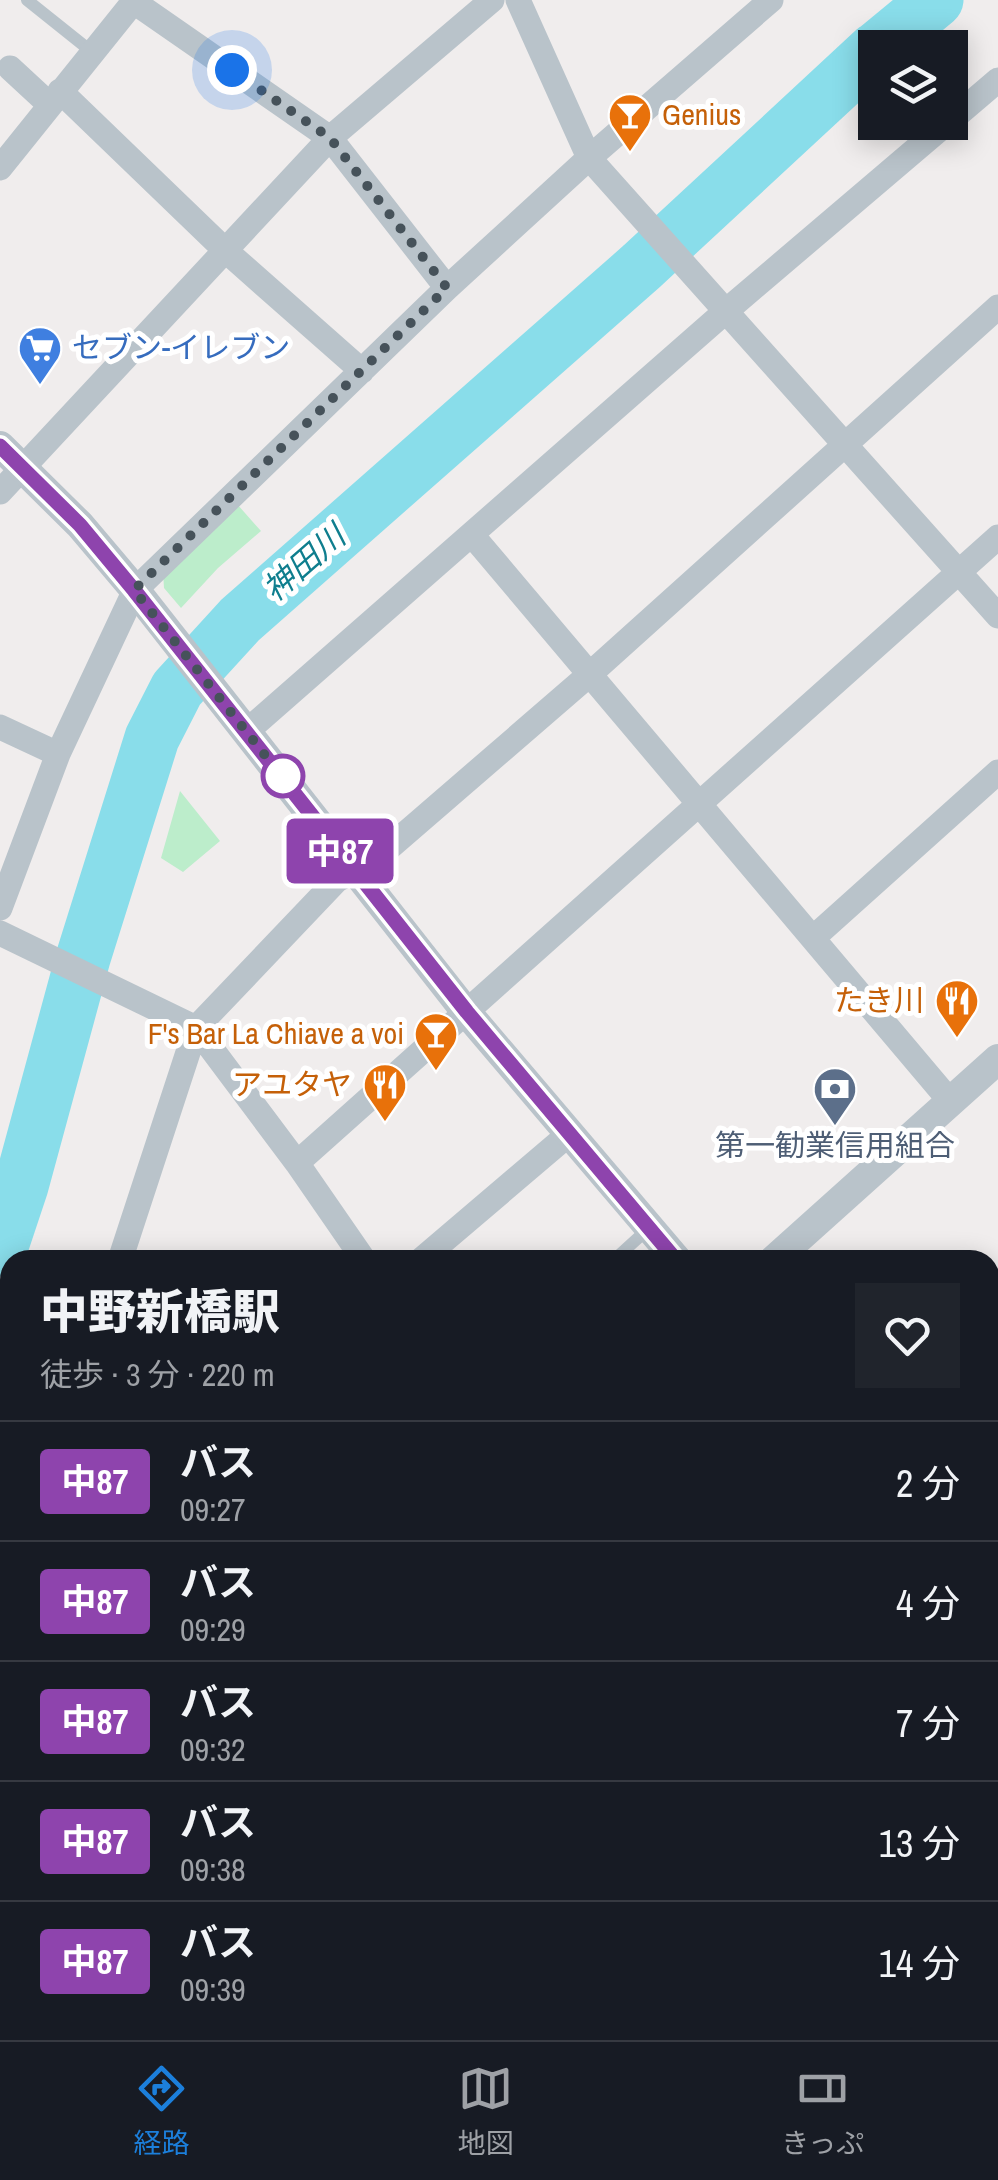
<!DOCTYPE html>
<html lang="ja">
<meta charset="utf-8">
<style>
:root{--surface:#171b24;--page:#20242c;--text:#f1f3f6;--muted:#9ea1a6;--line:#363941;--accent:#1c7fdb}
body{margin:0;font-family:"Archivo Narrow","Noto Sans JP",sans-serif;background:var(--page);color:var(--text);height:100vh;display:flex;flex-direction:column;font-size:38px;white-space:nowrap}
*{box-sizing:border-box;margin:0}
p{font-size:32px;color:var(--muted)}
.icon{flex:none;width:55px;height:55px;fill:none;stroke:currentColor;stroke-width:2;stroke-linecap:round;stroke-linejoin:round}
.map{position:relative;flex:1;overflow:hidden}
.panel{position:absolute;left:0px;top:1250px;width:1000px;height:790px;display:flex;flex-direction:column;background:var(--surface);border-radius:30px 30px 0 0;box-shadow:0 5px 25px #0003}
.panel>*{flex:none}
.badge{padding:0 20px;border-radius:8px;font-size:35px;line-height:65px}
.buttons{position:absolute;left:858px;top:30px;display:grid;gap:20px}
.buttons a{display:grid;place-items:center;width:110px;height:110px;border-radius:0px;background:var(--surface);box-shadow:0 5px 25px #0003;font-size:50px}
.you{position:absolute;width:50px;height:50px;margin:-25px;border:8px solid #fff;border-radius:50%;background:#1a73e8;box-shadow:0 0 0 15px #1a73e833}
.map>.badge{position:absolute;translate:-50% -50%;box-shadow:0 0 0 5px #fff}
.round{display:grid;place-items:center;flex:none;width:105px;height:105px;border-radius:0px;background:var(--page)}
.head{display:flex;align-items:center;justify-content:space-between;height:170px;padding:0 40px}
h1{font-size:48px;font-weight:800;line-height:75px}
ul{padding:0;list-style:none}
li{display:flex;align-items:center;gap:30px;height:120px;padding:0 40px;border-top:2px solid var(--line)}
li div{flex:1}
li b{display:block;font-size:38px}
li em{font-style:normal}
li .badge{min-width:110px;font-weight:700;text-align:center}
.tabs{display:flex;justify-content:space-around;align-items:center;height:140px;border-top:2px solid var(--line);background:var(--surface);font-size:28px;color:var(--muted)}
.tabs a{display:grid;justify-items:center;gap:5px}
.tabs .on{color:var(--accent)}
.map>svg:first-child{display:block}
.green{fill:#bcedcb}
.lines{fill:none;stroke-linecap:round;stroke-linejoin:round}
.river{stroke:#89ddea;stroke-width:55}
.service{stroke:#b9c3ca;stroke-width:12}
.minor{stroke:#b9c3ca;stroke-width:25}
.tertiary{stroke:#b9c3ca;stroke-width:30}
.line-casing{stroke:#fff;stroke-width:22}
.line{stroke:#8e44ad;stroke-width:15}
.walk{stroke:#46525a;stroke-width:10;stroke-dasharray:0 18}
.stop-dot{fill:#fff;stroke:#8e44ad;stroke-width:5}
.labels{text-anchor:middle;stroke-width:10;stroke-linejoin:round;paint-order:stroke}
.food-label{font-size:30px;fill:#c56008;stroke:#fff;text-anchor:end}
.shop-label{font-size:30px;fill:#366cbe;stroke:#fff;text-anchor:start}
.service-label{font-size:30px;fill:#4e5e75;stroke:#fff}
.water-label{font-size:32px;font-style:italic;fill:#0f7e8e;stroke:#fff}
</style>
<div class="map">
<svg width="998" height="2040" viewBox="0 0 998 2040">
<rect width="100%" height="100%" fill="#f0eded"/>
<path class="green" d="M237,504L261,531L218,568L181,608L164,588L163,571Z
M180,791L220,841L183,872L161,858Z"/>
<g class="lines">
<path class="river" d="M878,48L936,0
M0,1249L21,1186L83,958L152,738L177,689L240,620L642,266L875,50"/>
<path class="service" d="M27,0L92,52
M614,1260L649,1228
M990,1705L998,1699
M874,2030L880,2040"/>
<path class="minor" d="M518,0L589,158L998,616
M134,2L330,138L447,288
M10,68L50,105
M60,91L226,251L362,371
M950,121L998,80
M0,168L135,0
M0,492L330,138L492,0
M472,535L950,1101
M0,727L58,754
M247,731L726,311L948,122
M0,908L58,754L135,590L447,288L589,158L771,0
M0,933L196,1028L297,1163L364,1260
M813,938L998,772
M297,1163L998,537
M120,1260L196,1028L337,880L376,859L590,674L998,307
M421,1260L569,1134
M0,1400L10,1403
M990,1493L998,1489
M0,1631L10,1599
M648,2030L655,2040
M275,2040L284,2030
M556,2040L565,2030"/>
<path class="tertiary" d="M0,446L80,525L135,590L467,1013L677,1260
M774,1260L998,1059
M990,1773L998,1784
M18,2040L27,2030"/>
</g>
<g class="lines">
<g class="line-casing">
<path id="line" d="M0,446L80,525L134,590L467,1012L676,1260"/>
</g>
<use href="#line" class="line"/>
<path class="walk" d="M232,70L330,138L447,288L134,590L291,788L283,776"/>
</g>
<defs>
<g id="bar-pin" transform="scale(2.25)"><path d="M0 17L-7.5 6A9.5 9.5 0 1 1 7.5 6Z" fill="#e8710a" stroke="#fff"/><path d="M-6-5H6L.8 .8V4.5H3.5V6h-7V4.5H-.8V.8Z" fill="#fff"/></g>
<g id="supermarket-pin" transform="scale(2.25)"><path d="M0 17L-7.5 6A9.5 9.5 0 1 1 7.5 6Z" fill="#3f7fe0" stroke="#fff"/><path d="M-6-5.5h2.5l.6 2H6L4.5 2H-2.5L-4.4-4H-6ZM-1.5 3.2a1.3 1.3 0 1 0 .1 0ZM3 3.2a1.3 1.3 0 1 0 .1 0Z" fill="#fff"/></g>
<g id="restaurant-pin" transform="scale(2.25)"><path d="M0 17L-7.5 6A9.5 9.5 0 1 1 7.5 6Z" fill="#e8710a" stroke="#fff"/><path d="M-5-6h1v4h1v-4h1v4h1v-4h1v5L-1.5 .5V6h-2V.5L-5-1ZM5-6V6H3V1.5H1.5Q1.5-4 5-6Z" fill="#fff"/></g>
<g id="bank-pin" transform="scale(2.25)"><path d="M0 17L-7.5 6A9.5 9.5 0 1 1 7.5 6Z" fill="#5c6f8a" stroke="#fff"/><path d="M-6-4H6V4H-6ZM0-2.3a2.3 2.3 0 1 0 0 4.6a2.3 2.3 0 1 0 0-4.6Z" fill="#fff"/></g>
</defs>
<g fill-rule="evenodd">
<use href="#bar-pin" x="630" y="115"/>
<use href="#supermarket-pin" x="40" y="348"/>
<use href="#restaurant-pin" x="957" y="1001"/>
<use href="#bar-pin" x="436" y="1034"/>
<use href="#restaurant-pin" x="385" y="1085"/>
<use href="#bank-pin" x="835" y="1089"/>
</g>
<circle class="stop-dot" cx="283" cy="776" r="20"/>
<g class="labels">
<g class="food-label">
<text x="662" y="125" text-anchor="start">Genius</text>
<text x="924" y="1011">たき川</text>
<text x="404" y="1044">F's Bar La Chiave a voi</text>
<text x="352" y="1095">アユタヤ</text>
</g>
<g class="shop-label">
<text x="72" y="358">セブン-イレブン</text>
</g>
<g class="service-label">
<text x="835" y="1156">第一勧業信用組合</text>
</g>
<g class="water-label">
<text transform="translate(304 563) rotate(-41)" y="11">神田川</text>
</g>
</g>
</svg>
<div class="buttons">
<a><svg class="icon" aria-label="layers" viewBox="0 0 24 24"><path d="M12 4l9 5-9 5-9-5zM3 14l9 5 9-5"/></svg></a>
</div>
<div class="you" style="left:232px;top:70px"></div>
<b class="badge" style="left:340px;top:851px;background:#8e44ad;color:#fff">中87</b>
<section class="panel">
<div class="head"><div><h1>中野新橋駅</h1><p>徒歩 · 3 分 · 220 m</p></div><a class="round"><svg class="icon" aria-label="heart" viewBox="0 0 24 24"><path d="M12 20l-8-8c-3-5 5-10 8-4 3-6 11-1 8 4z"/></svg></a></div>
<ul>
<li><span class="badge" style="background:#8e44ad;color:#fff">中87</span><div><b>バス</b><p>09:27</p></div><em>2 分</em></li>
<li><span class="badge" style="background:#8e44ad;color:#fff">中87</span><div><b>バス</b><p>09:29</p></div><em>4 分</em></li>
<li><span class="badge" style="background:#8e44ad;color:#fff">中87</span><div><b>バス</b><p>09:32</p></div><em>7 分</em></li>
<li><span class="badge" style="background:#8e44ad;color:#fff">中87</span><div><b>バス</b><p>09:38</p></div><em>13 分</em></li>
<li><span class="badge" style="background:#8e44ad;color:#fff">中87</span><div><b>バス</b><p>09:39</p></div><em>14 分</em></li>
</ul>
</section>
</div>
<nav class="tabs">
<a class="on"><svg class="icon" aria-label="directions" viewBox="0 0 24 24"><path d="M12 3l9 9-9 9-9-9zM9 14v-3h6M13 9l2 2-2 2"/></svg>経路</a>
<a><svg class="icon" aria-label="map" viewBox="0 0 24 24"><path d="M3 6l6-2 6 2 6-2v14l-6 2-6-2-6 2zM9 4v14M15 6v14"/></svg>地図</a>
<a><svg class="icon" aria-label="tickets" viewBox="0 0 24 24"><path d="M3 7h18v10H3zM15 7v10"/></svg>きっぷ</a>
</nav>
